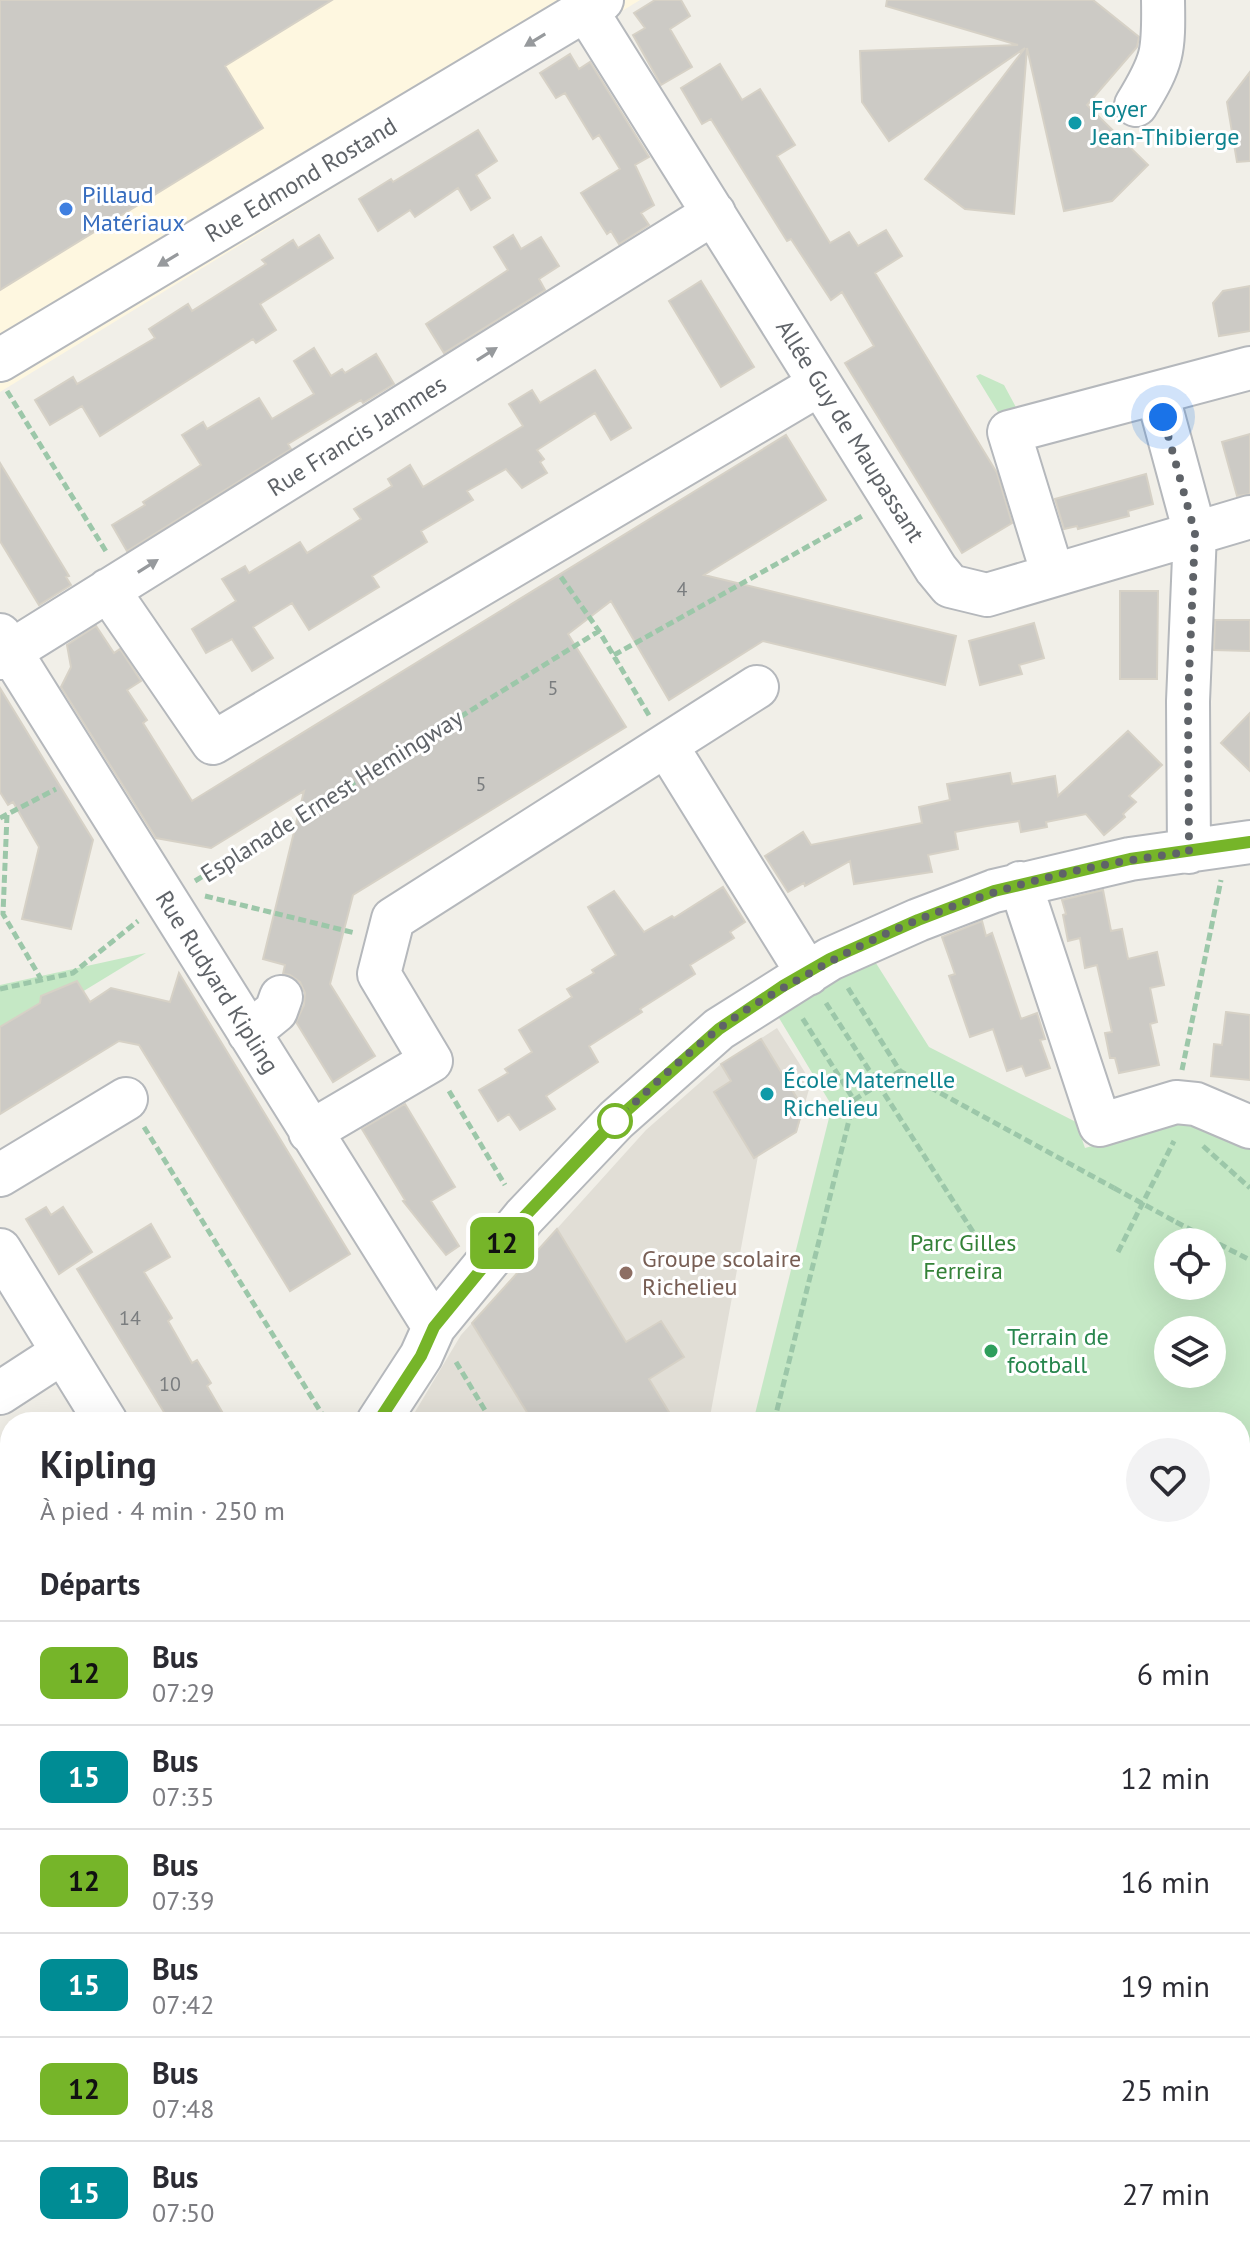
<!DOCTYPE html>
<html lang="fr">
<meta charset="utf-8">
<style>
:root{--surface:#fff;--page:#f2f2f3;--text:#2b2b33;--muted:#7c7c81;--line:#e1e1e2}
body{margin:0;font-family:"PT Sans",sans-serif;background:var(--page);color:var(--text);height:100vh;display:flex;flex-direction:column;font-size:30px;white-space:nowrap}
*{box-sizing:border-box;margin:0}
p{font-size:26px;color:var(--muted)}
.icon{flex:none;width:44px;height:44px;fill:none;stroke:currentColor;stroke-width:2;stroke-linecap:round;stroke-linejoin:round}
.map{position:relative;flex:1;overflow:hidden}
.details{position:absolute;left:0px;top:1412px;width:1250px;height:850px;display:flex;flex-direction:column;background:var(--surface);border-radius:32px 32px 0 0;box-shadow:0 8px 32px #0002}
.details>*{flex:none}
.badge{padding:0 16px;border-radius:12px;font-size:28px;line-height:52px}
.buttons{position:absolute;left:1154px;top:1228px;display:grid;gap:16px}
.buttons a{display:grid;place-items:center;width:72px;height:72px;border-radius:50%;background:var(--surface);box-shadow:0 8px 32px #0002;font-size:40px}
.you{position:absolute;width:40px;height:40px;margin:-20px;border:6px solid #fff;border-radius:50%;background:#1a73e8;box-shadow:0 0 0 12px #1a73e833}
.map>.badge{position:absolute;translate:-50% -50%;box-shadow:0 0 0 4px #fff}
h2{padding:0 40px;font-size:30px;line-height:72px}
.round{display:grid;place-items:center;flex:none;width:84px;height:84px;border-radius:42px;background:var(--page)}
.headline{display:flex;align-items:center;justify-content:space-between;height:136px;padding:0 40px}
h1{font-size:38px;font-weight:800;line-height:60px}
ul{padding:0;list-style:none}
li{display:flex;align-items:center;gap:24px;height:104px;padding:0 40px;border-top:2px solid var(--line)}
li div{flex:1}
li b{display:block;font-size:30px}
li em{font-style:normal}
li .badge{min-width:88px;font-weight:700;text-align:center}
.map>svg:first-child{display:block}
.commercial{fill:#fef7e0}
.education{fill:#e1ded6}
.green{fill:#c5e8c5;fill-rule:evenodd}
.building{fill:#cccac5;stroke:#d6d1c6;stroke-width:2}
.lines{fill:none;stroke-linecap:round;stroke-linejoin:round}
.minor-casing{stroke:#b5b8bc;stroke-width:46}
.path{stroke:#9cc7a9;stroke-width:5;stroke-dasharray:8 4;stroke-linecap:butt}
.minor{stroke:#fff;stroke-width:42}
.path-bridge{stroke:#9cc7a9;stroke-width:5;stroke-dasharray:8 4;stroke-linecap:butt}
.oneway{fill:#979a9d}
.line-casing{stroke:#fff;stroke-width:18}
.line{stroke:#76b529;stroke-width:12}
.walk{stroke:#5f6368;stroke-width:8;stroke-dasharray:0 14.4}
.culture-dot{fill:#0f9aa8;stroke:#fff;stroke-width:3}
.shop-dot{fill:#3f7fe0;stroke:#fff;stroke-width:3}
.stop-dot{fill:#fff;stroke:#76b529;stroke-width:4}
.education-dot{fill:#8d6e63;stroke:#fff;stroke-width:3}
.leisure-dot{fill:#2e9e5b;stroke:#fff;stroke-width:3}
.labels{text-anchor:middle;stroke-width:6;stroke-linejoin:round;paint-order:stroke}
.number-label{font-size:20px;fill:#7a7d7f}
.culture-label{font-size:24px;fill:#0d838f;stroke:#fff;text-anchor:start}
.street-label{font-size:24px;fill:#5f6368;stroke:#fff}
.shop-label{font-size:24px;fill:#366cbe;stroke:#fff;text-anchor:start}
.park-label{font-size:24px;fill:#348238;stroke:#fff}
.education-label{font-size:24px;fill:#785e54;stroke:#fff;text-anchor:start}
.leisure-label{font-size:24px;fill:#27864d;stroke:#fff;text-anchor:start}
</style>
<div class="map">
<svg width="1250" height="2261" viewBox="0 0 1250 2261">
<rect width="100%" height="100%" fill="#f1efe8"/>
<path class="commercial" d="M0,0H640L0,392Z"/>
<path class="education" d="M777,1028L811,1082L797,1132L758,1156L709,1422H409L461,1335L646,1130L721,1064Z"/>
<path class="green" d="M980,374L1004,385L1018,411L1001,417L976,376Z
M146,953L0,1042V985Z
M874,960L929,1047L1076,1122L1085,1148L1195,1118L1250,1145V1635L1240,1619V1422H753L832,1106L776,1013L837,978ZM1168,1242H1212V1286H1168ZM1168,1330H1212V1374H1168Z
M517,2252H949L934,2261H514Z
M1014,2252H1205L1191,2261H1049Z"/>
<path class="building" d="M0,0H332L225,66L263,128L0,290Z
M655,0H681L690,16L670,29L692,67L661,85L633,35L645,28L634,13Z
M887,0H1093L1139,37L1137,47L1087,105L1148,165L1112,201L1064,211L1027,48L1014,214L965,209L925,179L1025,48L889,141L862,102L860,51L1018,45L886,6Z
M570,54L579,69L590,62L649,157L635,165L654,205L641,213L649,225L619,244L611,231L607,234L581,193L620,169L599,135L593,139L565,93L556,98L540,73Z
M720,64L742,100L760,89L795,145L777,156L830,243L849,232L858,246L886,230L902,256L875,273L997,473L1012,523L962,553L845,363L874,346L842,292L831,300L791,239L787,241L711,119L702,124L681,88Z
M1250,72V161L1237,162L1227,102Z
M478,130L497,161L476,175L490,198L471,210L458,188L415,217L410,210L378,231L359,199L391,179L393,182Z
M319,235L333,258L260,304L276,330L256,343L253,339L100,436L82,406L50,425L35,400L73,377L77,384L155,338L149,329L188,304L192,311L266,264L262,260L293,240L298,248Z
M513,235L521,249L541,237L559,266L539,279L545,290L444,353L426,324L508,270L494,247Z
M701,281L754,367L721,387L669,301Z
M1250,286V331L1219,336L1213,303L1223,291Z
M314,348L331,376L342,369L345,373L376,354L394,384L363,403L361,400L288,444L291,449L127,551L112,525L145,505L143,502L201,465L182,435L203,422L207,429L259,398L272,419L314,394L294,361Z
M595,370L631,428L611,440L595,413L537,450L544,459L540,462L547,473L522,488L506,469L467,491L473,500L421,531L427,542L372,576L379,587L309,630L292,603L253,627L273,658L252,671L232,639L206,653L192,629L236,601L222,579L245,566L249,573L300,542L307,553L361,519L354,509L392,486L388,479L410,465L423,487L523,426L509,404L532,390L540,403Z
M1250,434V494L1237,496L1222,442Z
M786,435L826,500L704,575L956,636L945,685L763,641L669,700L611,601L568,634L626,727L353,895L330,984L375,1056L333,1082L296,1022L304,1005L305,993L300,982L290,975L283,974L285,965L263,959L304,791L211,848L156,838L61,687L71,667L67,645L96,626L114,653L120,649L141,681L127,690L147,720L143,723L192,801Z
M0,463L69,576L66,577L71,585L39,605L0,541Z
M1146,474L1153,504L1128,511L1129,516L1078,529L1077,526L1064,529L1055,499Z
M1120,591H1158L1157,679H1120Z
M1215,620H1250V651L1214,650Z
M1034,623L1044,658L1019,665L1022,674L980,685L969,641Z
M0,688L93,840L71,929L22,919L39,847L13,802L8,805L0,792Z
M1250,713V771L1221,743Z
M1128,731L1162,765L1129,796L1136,802L1123,814L1125,817L1104,835L1086,814L1046,822L1047,827L1021,832L1019,821L987,826L955,832L958,849L928,855L932,872L854,884L850,861L805,886L804,883L788,892L765,856L803,832L811,845L922,823L919,807L950,800L947,784L1010,773L1012,784L1055,776L1058,796Z
M723,887L745,922L730,932L734,938L690,965L695,974L640,1009L642,1012L589,1046L598,1062L546,1096L555,1109L520,1130L509,1114L498,1121L479,1090L508,1073L505,1069L532,1052L519,1030L572,997L567,989L594,973L592,970L616,955L588,907L614,891L644,932L672,916L674,918Z
M1103,890L1111,931L1122,929L1128,959L1157,952L1164,985L1150,988L1157,1022L1150,1024L1159,1065L1119,1073L1115,1058H1110L1105,1033L1112,1032L1097,965L1085,968L1080,938L1068,941L1063,915L1066,914L1062,900Z
M982,921L986,936L992,933L1021,1019L1037,1013L1045,1039L1040,1040L1050,1068L1026,1076L1022,1066L1007,1071L993,1029L970,1037L949,976L955,974L942,937Z
M179,973L350,1254L290,1291L139,1045L119,1041L0,1114V1027L40,1003L41,996L77,981L90,1002L111,988L170,1002Z
M1226,1012L1250,1015V1080L1211,1076L1214,1044L1222,1045Z
M761,1039L803,1108L796,1132L754,1158L714,1092L731,1081L721,1064Z
M405,1104L455,1187L431,1201L459,1246L446,1255L403,1201L405,1200L362,1129Z
M46,1207L51,1215L63,1207L92,1252L59,1274L26,1219Z
M151,1224L170,1257L144,1272L172,1318L168,1321L192,1363L197,1360L211,1383L207,1386L228,1422H170L77,1269Z
M557,1229L626,1342L661,1321L684,1357L649,1379L675,1422H533L472,1323Z"/>
<g class="lines">
<g class="minor-casing">
<path id="minor" d="M586,10L936,569L950,586L987,595L1250,517
M1136,105C1163,61 1164,52 1163,0
M0,360L602,0
M1157,393L1195,533L1188,701L1189,852
M1053,575L1009,432L1250,368
M108,590L213,743L820,384
M0,635L434,1327
M0,658L714,213
M666,745L808,974
M1020,883L1100,1125L1176,1102L1196,1104L1250,1127
M249,1033L276,1011L281,997
M310,1132L431,1061L379,974L393,919L757,687
M0,1175L126,1099
M0,1250L106,1422
M0,1393L63,1352
M378,1422L421,1356L434,1327L524,1217L616,1120L719,1029L830,959L918,920L994,891L1130,859L1250,842
M1240,1654L1250,1653
M0,1813L10,1829
M0,1863L10,1879
M0,1996L10,1983
M1240,2052L1250,2055
M274,2261L302,2252"/>
</g>
<path class="path" d="M7,391L107,553
M561,577L599,631L650,717
M614,655L864,515
M7,815L3,914L41,979
M0,818L56,789
M195,881L599,631
M205,896L355,933
M848,988L900,1071L1114,1188
M0,989L73,973L138,921
M826,1003L975,1235
M1182,1070L1221,880
M449,1091L505,1185
M854,1100L900,1071
M144,1127L327,1422
M1203,1146L1250,1188
M1176,1222L1250,1260
M1118,1252L1174,1141
M456,1362L492,1422
M774,1422L854,1100L801,1016
M1240,1847L1250,1849
M0,2068L10,2062
M1250,2123H1243L1250,2127
M1040,2252L1074,2261
M566,2261L568,2252
M1230,2261L1250,2249"/>
<use href="#minor" class="minor"/>
<path class="path-bridge" d="M1114,1188L1176,1222"/>
</g>
<defs><path id="oneway-solid" d="M-6-.8H1V-3.2L6.5 0L1 3.2V.8H-6Z" transform="scale(2)"/></defs>
<g class="oneway">
<use href="#oneway-solid" transform="translate(535 40) rotate(149)"/>
<use href="#oneway-solid" transform="translate(168 260) rotate(149)"/>
<use href="#oneway-solid" transform="translate(487 354) rotate(-32)"/>
<use href="#oneway-solid" transform="translate(148 566) rotate(-32)"/>
</g>
<g class="lines">
<g class="line-casing">
<path id="line" d="M378,1422L421,1356L434,1327L524,1217L616,1120L719,1029L783,986L830,959L918,920L994,891L1130,859L1250,842"/>
</g>
<use href="#line" class="line"/>
<path class="walk" d="M615,1121C649,1090 683,1056 720,1028C748,1007 778,991 808,974C925,906 1055,867 1189,852L1188,701L1195,533L1163,417"/>
</g>
<g class="culture-dot">
<circle cx="1075" cy="123" r="8"/>
<circle cx="767" cy="1094" r="8"/>
</g>
<circle class="shop-dot" cx="66" cy="209" r="8"/>
<circle class="stop-dot" cx="615" cy="1121" r="16"/>
<circle class="education-dot" cx="626" cy="1273" r="8"/>
<circle class="leisure-dot" cx="991" cy="1351" r="8"/>
<g class="labels">
<g class="number-label">
<text x="682" y="596">4</text>
<text x="553" y="695">5</text>
<text x="481" y="791">5</text>
<text x="130" y="1325">14</text>
<text x="170" y="1391">10</text>
</g>
<g class="culture-label">
<text x="1091" y="117">Foyer<tspan x="1091" dy="28">Jean-Thibierge</tspan></text>
<text x="783" y="1088">École Maternelle<tspan x="783" dy="28">Richelieu</tspan></text>
</g>
<g class="street-label">
<text transform="translate(301 180) rotate(-31)" y="8">Rue Edmond Rostand</text>
<text transform="translate(850 431) rotate(58)" y="8">Allée Guy de Maupassant</text>
<text transform="translate(357 436) rotate(-32)" y="8">Rue Francis Jammes</text>
<text transform="translate(332 796) rotate(-32)" y="8">Esplanade Ernest Hemingway</text>
<text transform="translate(217 982) rotate(58)" y="8">Rue Rudyard Kipling</text>
</g>
<g class="shop-label">
<text x="82" y="203">Pillaud<tspan x="82" dy="28">Matériaux</tspan></text>
</g>
<g class="park-label">
<text x="963" y="1251">Parc Gilles<tspan x="963" dy="28">Ferreira</tspan></text>
</g>
<g class="education-label">
<text x="642" y="1267">Groupe scolaire<tspan x="642" dy="28">Richelieu</tspan></text>
</g>
<g class="leisure-label">
<text x="1007" y="1345">Terrain de<tspan x="1007" dy="28">football</tspan></text>
</g>
</g>
</svg>
<div class="buttons">
<a><svg class="icon" aria-label="locate" viewBox="0 0 24 24"><circle cx="12" cy="12" r="6"/><path d="M12 2v4M12 18v4M2 12h4M18 12h4"/></svg></a>
<a><svg class="icon" aria-label="layers" viewBox="0 0 24 24"><path d="M12 4l9 5-9 5-9-5zM3 14l9 5 9-5"/></svg></a>
</div>
<div class="you" style="left:1163px;top:417px"></div>
<b class="badge" style="left:502px;top:1243px;background:#76b529;color:#111">12</b>
<section class="details">
<div class="headline"><div><h1>Kipling</h1><p>À pied · 4 min · 250 m</p></div><a class="round"><svg class="icon" aria-label="heart" viewBox="0 0 24 24"><path d="M12 20l-8-8c-3-5 5-10 8-4 3-6 11-1 8 4z"/></svg></a></div>
<h2>Départs</h2>
<ul>
<li><span class="badge" style="background:#76b529;color:#111">12</span><div><b>Bus</b><p>07:29</p></div><em>6 min</em></li>
<li><span class="badge" style="background:#008c94;color:#fff">15</span><div><b>Bus</b><p>07:35</p></div><em>12 min</em></li>
<li><span class="badge" style="background:#76b529;color:#111">12</span><div><b>Bus</b><p>07:39</p></div><em>16 min</em></li>
<li><span class="badge" style="background:#008c94;color:#fff">15</span><div><b>Bus</b><p>07:42</p></div><em>19 min</em></li>
<li><span class="badge" style="background:#76b529;color:#111">12</span><div><b>Bus</b><p>07:48</p></div><em>25 min</em></li>
<li><span class="badge" style="background:#008c94;color:#fff">15</span><div><b>Bus</b><p>07:50</p></div><em>27 min</em></li>
</ul>
</section>
</div>
